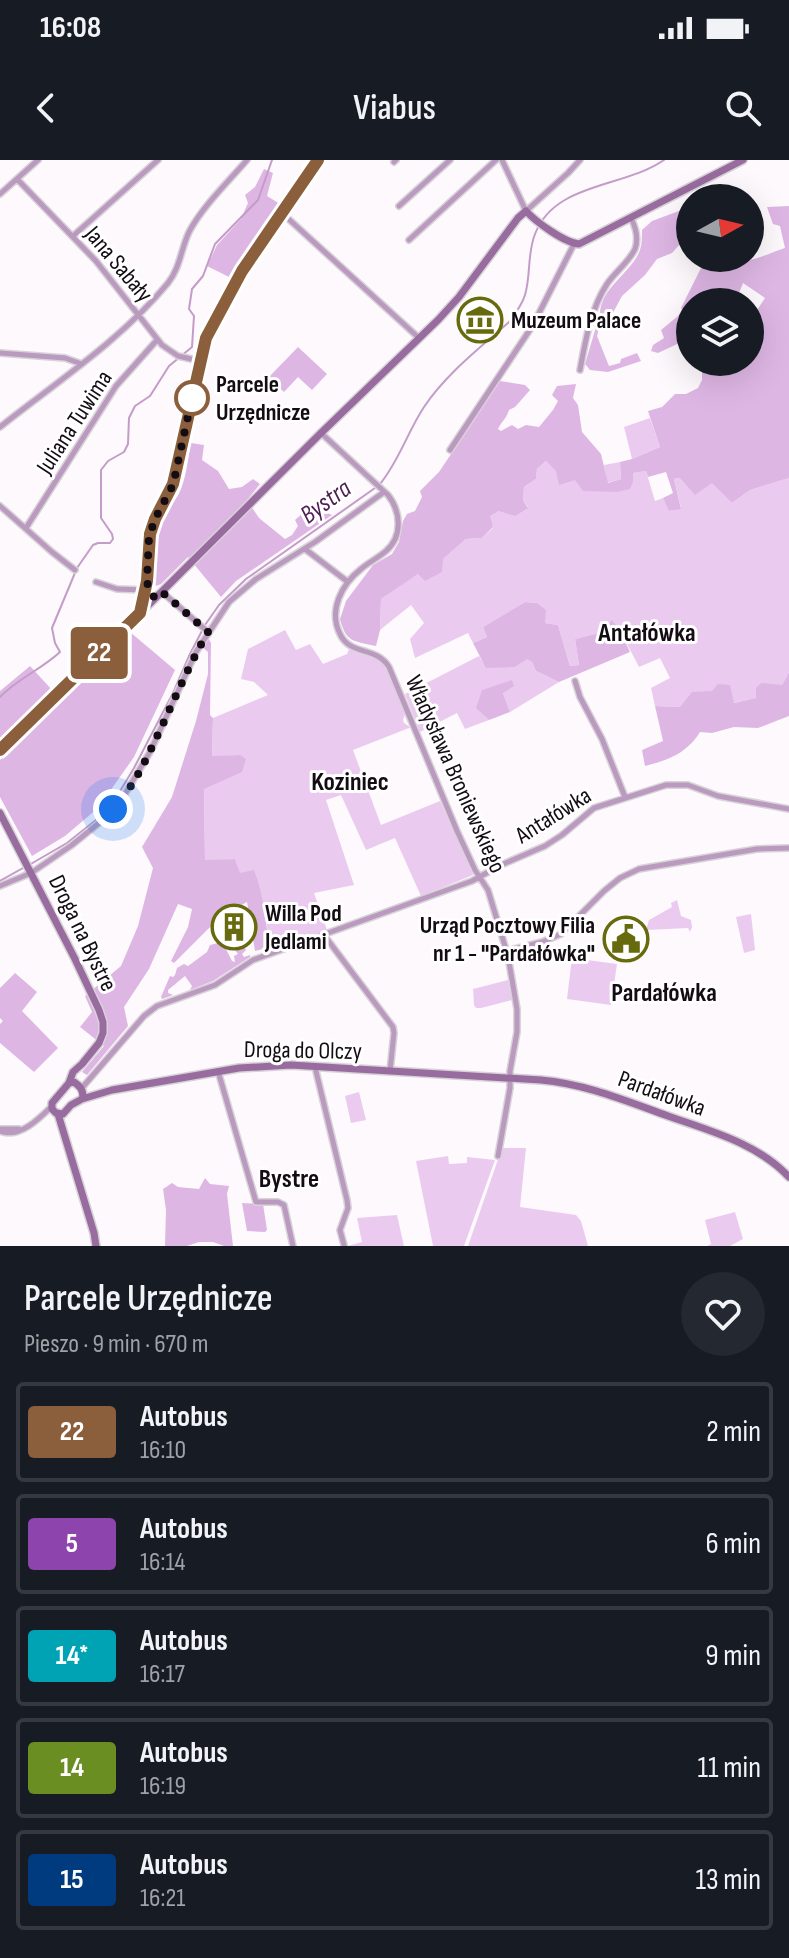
<!DOCTYPE html>
<html lang="pl">
<meta charset="utf-8">
<style>
:root{--surface:#171b24;--page:#242831;--text:#f1f3f6;--muted:#9ea1a6;--line:#363941}
body{margin:0;font-family:"Sofia Sans Condensed",sans-serif;background:var(--page);color:var(--text);height:100vh;display:flex;flex-direction:column;font-size:30px;white-space:nowrap}
*{box-sizing:border-box;margin:0}
p{font-size:26px;color:var(--muted)}
.icon{flex:none;width:44px;height:44px;fill:none;stroke:currentColor;stroke-width:2;stroke-linecap:round;stroke-linejoin:round}
.map{position:relative;height:1086px;overflow:hidden}
.side{display:flex;flex-direction:column;background:var(--surface);flex:1}
.side>*{flex:none}
.badge{padding:0 16px;border-radius:6px;font-size:28px;line-height:52px}
.needle{width:52px;rotate:82deg}
.buttons{position:absolute;left:676px;top:24px;display:grid;gap:16px}
.buttons a{display:grid;place-items:center;width:88px;height:88px;border-radius:50%;background:var(--surface);box-shadow:0 8px 32px #0002;font-size:40px}
.you{position:absolute;width:40px;height:40px;margin:-20px;border:6px solid #fff;border-radius:50%;background:#1a73e8;box-shadow:0 0 0 12px #1a73e833}
.map>.badge{position:absolute;translate:-50% -50%;box-shadow:0 0 0 4px #fff}
.round{display:grid;place-items:center;flex:none;width:84px;height:84px;border-radius:42px;background:var(--page)}
.summary{display:flex;align-items:center;justify-content:space-between;height:136px;padding:0 24px}
h1{font-size:38px;font-weight:600;line-height:60px}
ul{padding:0;list-style:none}
li{display:flex;align-items:center;gap:24px;height:100px;margin:0 16px 12px;padding:0 8px;border:4px solid var(--line);border-radius:8px}
li div{flex:1}
li b{display:block;font-size:30px}
li em{font-style:normal}
li .badge{min-width:88px;font-weight:700;text-align:center}
.status{display:flex;justify-content:space-between;align-items:center;height:56px;padding:0 40px;background:var(--surface);direction:ltr}
.status svg{height:22px;fill:currentColor}
header{display:flex;justify-content:space-between;align-items:center;height:104px;padding:0 24px;background:var(--surface);font-size:36px;font-weight:600}
.map>svg:first-child{display:block}
.green{fill:#ebcaf0}
.forest{fill:#deb6e4}
.lines{fill:none;stroke-linecap:round;stroke-linejoin:round}
.stream{stroke:#c39cc8;stroke-width:2}
.street-casing{stroke:#d8d3d8;stroke-width:8}
.secondary-casing{stroke:#d8d3d8;stroke-width:10}
.street{stroke:#ba9abe;stroke-width:5}
.secondary{stroke:#996c9f;stroke-width:7}
.line-casing{stroke:#fff;stroke-width:18}
.line{stroke:#8b5e3c;stroke-width:12}
.walk{stroke:#130d13;stroke-width:8;stroke-dasharray:0 14.4}
.stop-dot{fill:#fff;stroke:#8b5e3c;stroke-width:4}
.labels{text-anchor:middle;stroke-width:6;stroke-linejoin:round;paint-order:stroke}
.street-label{font-size:24px;fill:#130d13;stroke:#fff}
.poi-label{font-size:24px;font-weight:bold;fill:#130d13;stroke:#fff;text-anchor:start}
.stop-label{font-size:24px;font-weight:bold;fill:#130d13;stroke:#fff;text-anchor:start}
.water-label{font-size:26px;font-style:italic;fill:#4d1d54;stroke:#fff}
.neighbourhood-label{font-size:26px;font-weight:bold;fill:#130d13;stroke:#fff}
</style>
<div class="status"><b>16:08</b><svg viewBox="0 0 49 12"><path d="M0 12V9h3v3zM5 12V6h3v6zM10 12V3h3v9zM15 12V0h3v12zM26 1h20v11H26zM47 4h2v5h-2z"/></svg></div>
<header><svg class="icon" aria-label="back" viewBox="0 0 24 24"><path d="M15 5l-7 7 7 7"/></svg>Viabus<svg class="icon" aria-label="search" viewBox="0 0 24 24"><circle cx="10" cy="10" r="6"/><path d="M15 15l6 6"/></svg></header>
<div class="map">
<svg width="789" height="1086" viewBox="0 0 789 1086">
<rect width="100%" height="100%" fill="#fdf9fd"/>
<path class="green" d="M650,258L660,287L632,299L624,267Z
M546,301C565,320 592,325 617,332L632,313L646,311L655,341L663,338L670,351L681,348L674,319L680,318L712,322L732,343L750,330L789,318V512L782,525L757,538L733,543L712,531L680,547L655,546L651,528L670,518L660,498L639,507L621,472H603L575,479L579,505L570,506L558,465L545,463L537,443L525,442L483,467L487,477L473,483L468,473L415,498L410,479L424,463L411,445L380,470L381,439L408,420L443,399L466,379L482,378L493,368L489,356L499,351L528,347L523,340L524,327L536,319L537,309Z
M620,302L621,319L607,323L604,305Z
M285,470L296,490L310,484L323,504L347,494L349,489L381,501L390,516L405,554L403,560L404,563L410,567L409,568L353,590L381,665L440,641L473,715L421,736L395,678L366,690L341,635L326,640L354,725L314,733L327,770L270,787L264,747L240,714L235,699L205,701L204,628L241,612L240,595L212,597L213,558L268,535L254,522L241,519L248,489Z
M479,496L487,508L527,498L532,502L536,511L559,522L510,552L503,533L477,548L489,560L465,569L457,553L420,572L405,534Z
M677,740L681,756L691,760L692,767L690,772L688,768L646,770L649,760L672,747L671,743Z
M751,754L755,790L744,793L736,757Z
M572,798L617,804L611,845L567,839Z
M508,820L512,840L481,848H476L474,845L473,829Z
M359,932L366,960L351,963L345,936Z
M502,988H526L520,1047L576,1055L581,1061L588,1086H468Z
M448,996L449,1004L467,1003V997L495,1000L464,1086H433L416,1001Z
M735,1052L743,1079L730,1086H707L711,1084L705,1060Z
M397,1055L404,1086H348L362,1082L357,1058Z"/>
<path class="forest" d="M264,9L273,13L267,36L280,44L240,99L231,118L207,106L217,85L241,59L248,43L245,35L255,27Z
M789,46V318L750,330L732,343L712,323L695,335L680,318L674,319L681,349L669,351L663,338L673,333L666,312L648,317L646,311L633,313V322L630,329L617,332L583,331L575,320L559,325L556,311L546,301L537,309L536,319L524,327L523,340L528,348L515,356L499,351L490,356L493,367L482,378L466,379L443,399L442,412L425,421L418,414L381,439L380,470L376,486C354,481 346,483 340,459L346,441L373,405L392,394L399,382L403,361L407,354L415,351L422,337L420,331L439,312L500,221L525,225L530,230L515,247L509,250C507,258 501,262 498,269L501,271L512,265L518,269L526,265L539,267L553,250L558,241L552,235L557,226L576,224L573,238L578,245L582,272L601,294L608,323L621,319L620,302L632,299L660,287L648,251L662,247L675,234H686L698,228L702,220V202H750V170L760,158L755,153L765,138L743,123L739,133L720,128L718,142H690V178L658,193L651,191L653,185L664,178L661,170L678,156L682,150L681,148L706,98C716,98 723,99 733,101C749,104 769,93 785,88L780,66L773,64L767,47Z
M679,51L690,63L689,74L672,93L657,99L645,115L622,136L609,160L600,156C599,128 631,114 640,90C642,84 642,77 642,70L652,61Z
M596,167L599,168L597,176L609,206L620,203L621,199L637,193L641,201L608,212L590,210L585,204Z
M298,187L327,214L312,230L298,217L284,232L268,218Z
M191,283L204,285L202,300L218,311L229,329L242,327L253,319L260,324L247,340L259,358L285,379L292,375L298,366L295,360L311,346L332,355L236,421L221,437L188,397L161,424L156,426C151,408 150,375 161,358C169,348 178,339 182,326C187,313 188,297 191,283Z
M525,442L537,443L546,450L545,463L558,465L570,506L579,505L575,479L603,472L612,460L621,472L630,492L559,522L536,511L532,502L527,499L515,507L486,508L473,483L487,477L483,467Z
M130,472L175,510L134,597L98,648L65,676L32,696L0,637V600Z
M208,478L211,483L210,555L213,558L212,596L240,595L246,599L242,612L204,629L205,700L235,699L240,713L254,710C264,734 265,762 270,787L255,791L247,742L220,757L174,803L171,801L188,767L192,749L178,744L149,809L124,847L128,866L87,915L82,912L104,886L80,867L92,852L85,836L121,806L138,766L153,708L142,687L172,637L196,561L208,514V492L202,487Z
M30,506L53,531L0,581V531Z
M789,512V556L758,568L734,567L712,573L700,572C687,593 669,600 645,606L642,590L663,581L655,546L680,547L692,532L712,531L718,524L730,525L734,543L756,538V528L761,523L782,525Z
M512,520L514,526L503,533L510,552L489,560L476,548L482,530Z
M222,779H227L226,789L232,801L235,802L234,796L238,794L235,790V785L242,782L246,790L242,794L244,797L250,795V797L213,821L190,830L192,826L185,816L168,830V833L173,835L162,839L161,837L170,816L173,817L175,815L177,808L184,804L188,806L207,792L210,785L218,783Z
M15,813L37,832L22,851L58,888L34,912L0,883V864L3,861L0,858V828Z
M205,1018L210,1024L229,1026L227,1034L233,1086H224L213,1082H199L187,1086H165L166,1050L163,1029L172,1023L178,1027L199,1029Z
M242,1043L263,1044L267,1070L265,1072L247,1071Z"/>
<g class="lines">
<path class="stream" d="M380,324C399,301 408,271 424,247C446,214 480,188 509,162C515,154 522,145 525,135C531,115 527,94 535,74C555,22 624,28 664,0
M0,537C17,519 42,509 60,492L55,483L52,468L77,408L93,385L98,383H110L113,379L112,374L101,358V310L108,301L124,292L128,284L129,258L135,246L150,236L169,206L192,187L194,156L189,149L192,129L203,116L215,84L258,40L272,0
M29,705L67,683L101,656L114,641L134,608L173,533L190,494L205,465L219,445L246,419L375,328
M0,721L23,708"/>
<g class="street-casing">
<path id="street" d="M502,0L526,51L568,13L580,0
M394,2L396,0
M17,19L96,101L162,185L178,196L200,201
M0,34L38,0
M399,46L450,0
M282,53L419,178
M73,76L158,0
M409,80L496,0
M0,193L65,198L82,204
M580,210C585,182 591,148 607,124C615,112 629,102 635,89C639,78 636,68 631,58
M0,267C58,221 121,180 168,123C180,108 181,89 189,72C202,47 228,22 247,0
M321,273L388,335C401,352 403,376 386,391C378,398 369,402 361,409C342,424 328,450 340,474C350,496 376,486 389,507L457,671L475,710L488,730L508,796L517,849V872L510,911V928L498,996
M450,290L533,165L574,84
M0,346L52,392L75,410
M26,368L116,226L157,180
M305,389L348,422
M96,422L117,429L145,430
M162,432L208,472
M575,521L580,537L602,579L625,637
M0,726L31,713L72,685L99,663L122,639L150,592L196,492L229,442L256,419L315,382L384,332
M324,775L393,867L394,873L390,911
M506,791L542,782L561,774L604,731L620,718L639,709L757,689L789,688
M315,907L347,1040L348,1048L340,1070L344,1085
M218,911L256,1042H278L284,1045L293,1086
M81,929L144,856L157,846L215,825L253,800L472,721L501,705L545,686L562,675L594,648L666,625H688L718,636L789,649
M0,969H19
M0,971C19,979 39,959 52,946"/>
</g>
<g class="secondary-casing">
<path id="secondary" d="M140,451L147,421L150,374L155,359L173,325L204,182L240,115L318,0
M0,593L321,273L438,160L459,137L518,58L526,51C536,62 565,83 579,84L743,0
M0,653L75,799L99,850L103,862V873L99,883L82,904L73,912L69,923L52,943V949L56,953L63,954L71,945L82,939L112,930L239,908L291,905L541,920C586,924 626,941 668,956C710,971 757,983 789,1017
M69,923L74,922C80,926 85,931 82,939
M58,954L94,1073L96,1086"/>
</g>
<use href="#street" class="street"/>
<use href="#secondary" class="secondary"/>
</g>
<g class="lines">
<g class="line-casing">
<path id="line" d="M0,590L140,453L147,421L150,374L155,359L173,324L206,178L242,111L318,0"/>
</g>
<use href="#line" class="line"/>
<path class="walk" d="M113,649C135,626 147,597 161,568C176,536 190,503 208,472L162,432L155,438L149,431L147,421L149,377L155,359L173,325L192,238"/>
</g>
<defs>
<g id="museum-ring" transform="scale(2.3)"><circle r="9.5" fill="#fff" stroke="#676b0d" stroke-width="1.5"/><path d="M0-6L6-3V-2H-6V-3ZM-5-1h2V3h-2ZM-1-1h2V3h-2ZM3-1h2V3H3ZM-6 4H6V6H-6Z" fill="#676b0d"/></g>
<g id="building-ring" transform="scale(2.3)"><circle r="9.5" fill="#fff" stroke="#676b0d" stroke-width="1.5"/><path d="M-4-6H4V6H1V3H-1V6H-4ZM-2.5-4.3h1.7v1.8h-1.7ZM.8-4.3h1.7v1.8H.8ZM-2.5-1h1.7V.8h-1.7ZM.8-1h1.7V.8H.8Z" fill="#676b0d"/></g>
<g id="civic-ring" transform="scale(2.3)"><circle r="9.5" fill="#fff" stroke="#676b0d" stroke-width="1.5"/><path d="M-.6-6.5H3V-4.5H.6V-3L4-1V1h2V6H-6V1h2V-1L-.6-3ZM-1.2 2.5V6h2.4V2.5Z" fill="#676b0d"/></g>
</defs>
<g fill-rule="evenodd">
<use href="#museum-ring" x="480" y="160"/>
<use href="#building-ring" x="234" y="767"/>
<use href="#civic-ring" x="626" y="779"/>
</g>
<circle class="stop-dot" cx="192" cy="238" r="16"/>
<g class="labels">
<g class="street-label">
<text transform="translate(119 104) rotate(50)" y="8">Jana Sabały</text>
<text transform="translate(74 262) rotate(-57)" y="8">Juliana Tuwima</text>
<text transform="translate(456 614) rotate(66)" y="8">Władysława Broniewskiego</text>
<text transform="translate(553 655) rotate(-32)" y="8">Antałówka</text>
<text transform="translate(83 773) rotate(64)" y="8">Droga na Bystre</text>
<text transform="translate(303 890) rotate(1)" y="8">Droga do Olczy</text>
<text transform="translate(662 933) rotate(20)" y="8">Pardałówka</text>
</g>
<g class="poi-label">
<text x="511" y="168">Muzeum Palace</text>
<text x="265" y="761">Willa Pod<tspan x="265" dy="28">Jedlami</tspan></text>
<text x="595" y="773" text-anchor="end">Urząd Pocztowy Filia<tspan x="595" dy="28">nr 1 - "Pardałówka"</tspan></text>
</g>
<g class="stop-label">
<text x="216" y="232">Parcele<tspan x="216" dy="28">Urzędnicze</tspan></text>
</g>
<g class="water-label">
<text transform="translate(325 341) rotate(-36)" y="9">Bystra</text>
</g>
<g class="neighbourhood-label">
<text x="647" y="481">Antałówka</text>
<text x="350" y="630">Koziniec</text>
<text x="664" y="841">Pardałówka</text>
<text x="289" y="1027">Bystre</text>
</g>
</g>
</svg>
<div class="buttons">
<a><svg class="needle" viewBox="-14 -14 28 28"><path d="M0-13l5 13h-10z" fill="#e53935"/><path d="M0 13l5-13h-10z" fill="#9ea1a6"/></svg></a>
<a><svg class="icon" aria-label="layers" viewBox="0 0 24 24"><path d="M12 4l9 5-9 5-9-5zM3 14l9 5 9-5"/></svg></a>
</div>
<div class="you" style="left:113px;top:649px"></div>
<b class="badge" style="left:99px;top:493px;background:#8b5e3c;color:#fff">22</b>
</div>
<section class="side">
<div class="summary"><div><h1>Parcele Urzędnicze</h1><p>Pieszo · 9 min · 670 m</p></div><a class="round"><svg class="icon" aria-label="heart" viewBox="0 0 24 24"><path d="M12 20l-8-8c-3-5 5-10 8-4 3-6 11-1 8 4z"/></svg></a></div>
<ul>
<li><span class="badge" style="background:#8b5e3c;color:#fff">22</span><div><b>Autobus</b><p>16:10</p></div><em>2 min</em></li>
<li><span class="badge" style="background:#8e44ad;color:#fff">5</span><div><b>Autobus</b><p>16:14</p></div><em>6 min</em></li>
<li><span class="badge" style="background:#00a3b4;color:#fff">14*</span><div><b>Autobus</b><p>16:17</p></div><em>9 min</em></li>
<li><span class="badge" style="background:#6b8e23;color:#fff">14</span><div><b>Autobus</b><p>16:19</p></div><em>11 min</em></li>
<li><span class="badge" style="background:#003b80;color:#fff">15</span><div><b>Autobus</b><p>16:21</p></div><em>13 min</em></li>
</ul>
</section>
